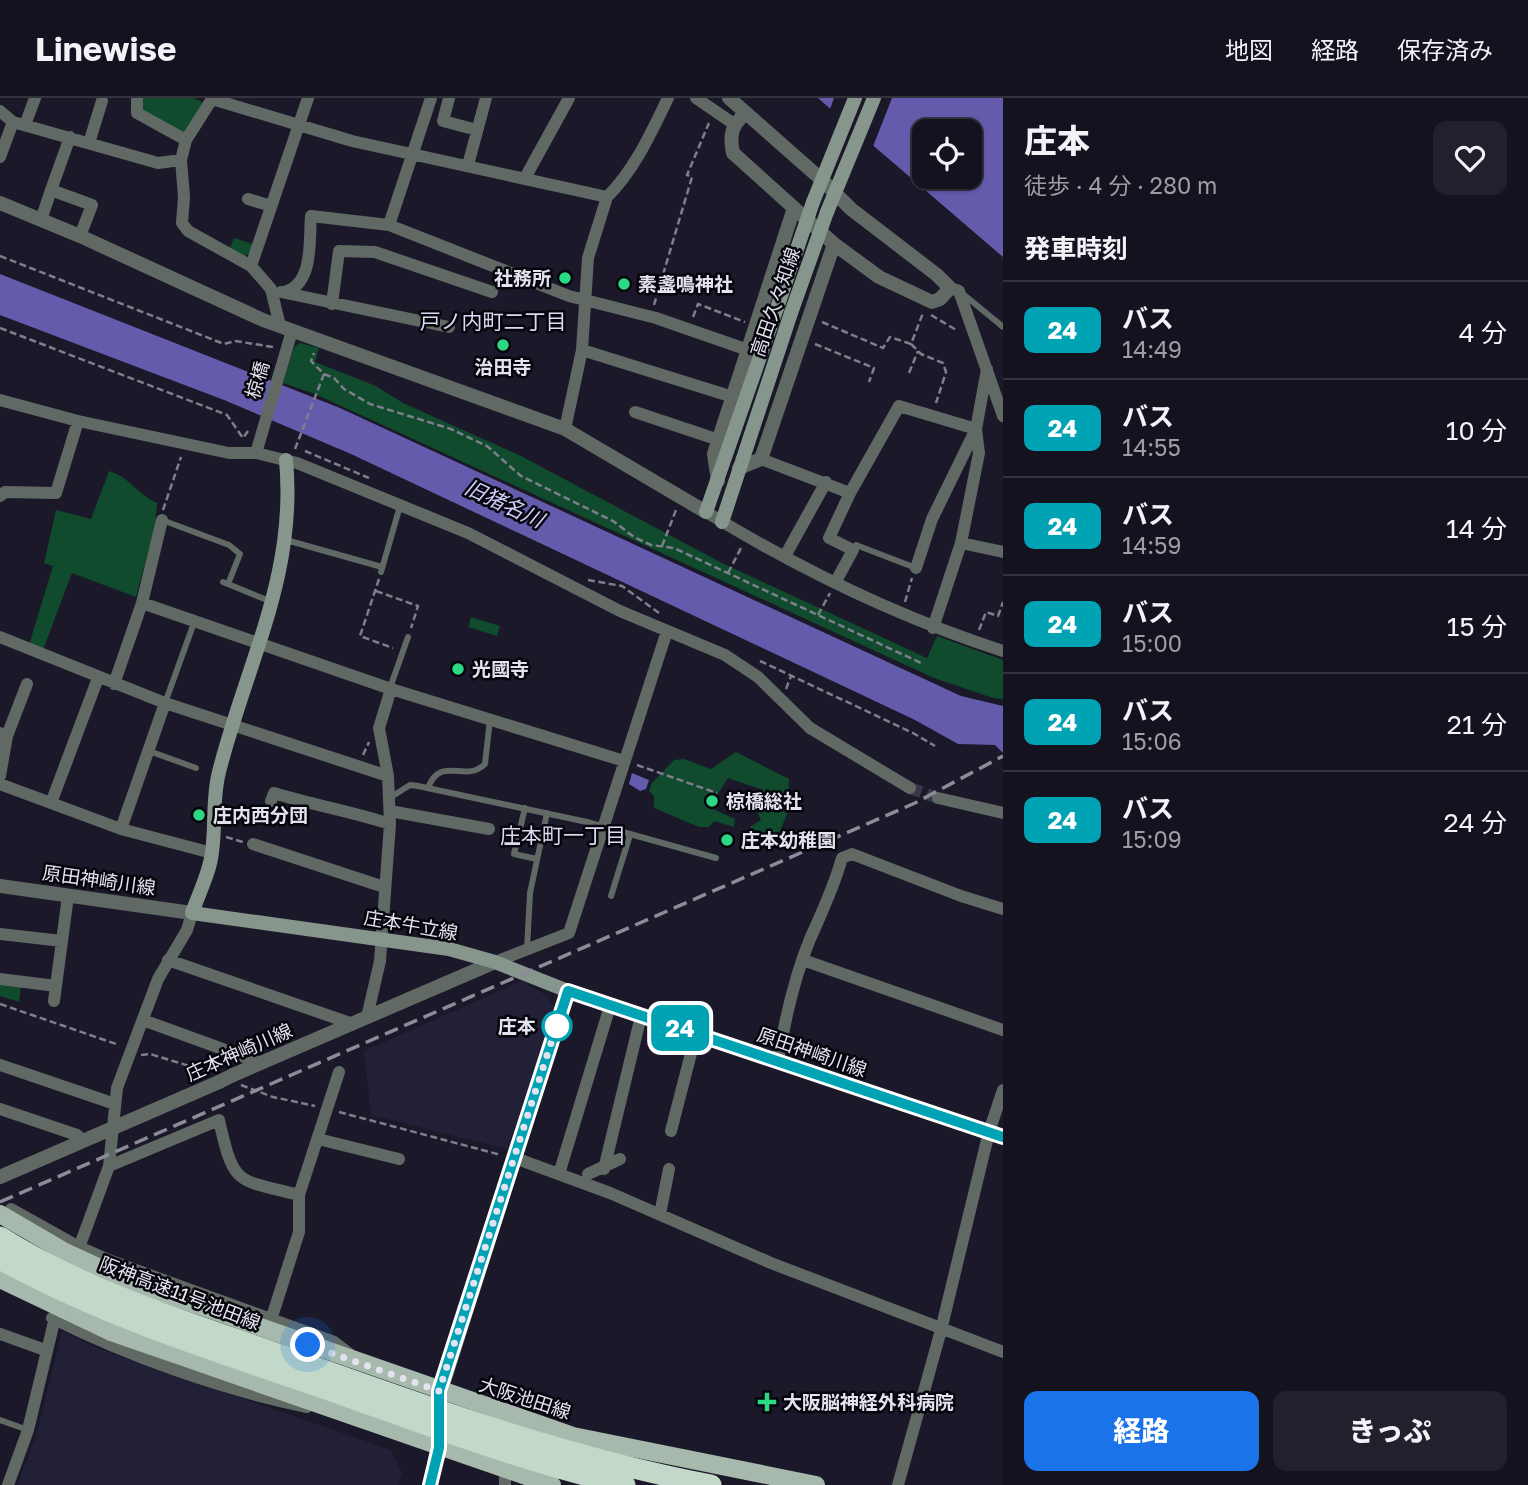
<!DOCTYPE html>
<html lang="ja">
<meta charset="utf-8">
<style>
:root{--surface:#14121f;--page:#21202c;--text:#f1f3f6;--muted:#9d9ea4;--line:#33323d;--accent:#1a73e8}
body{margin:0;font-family:"Golos Text","Noto Sans JP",sans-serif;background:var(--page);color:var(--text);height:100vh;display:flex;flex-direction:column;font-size:26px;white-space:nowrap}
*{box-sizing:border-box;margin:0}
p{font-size:23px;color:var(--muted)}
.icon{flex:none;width:38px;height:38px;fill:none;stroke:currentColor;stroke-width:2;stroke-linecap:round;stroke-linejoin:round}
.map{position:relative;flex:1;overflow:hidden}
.side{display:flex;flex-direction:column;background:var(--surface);width:525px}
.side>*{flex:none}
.badge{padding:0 14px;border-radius:10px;font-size:24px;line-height:46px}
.tools{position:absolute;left:912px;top:21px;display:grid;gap:14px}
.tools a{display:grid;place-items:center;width:70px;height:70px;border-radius:14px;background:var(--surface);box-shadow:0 2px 5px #0004,0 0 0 2px var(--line);font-size:35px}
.you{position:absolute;width:35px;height:35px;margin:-18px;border:5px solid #fff;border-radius:50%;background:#1a73e8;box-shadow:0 0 0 10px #1a73e833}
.map>.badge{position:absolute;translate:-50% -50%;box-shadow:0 0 0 4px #fff}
h2{padding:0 21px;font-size:26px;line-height:63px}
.round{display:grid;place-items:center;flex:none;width:74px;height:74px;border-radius:14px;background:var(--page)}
.summary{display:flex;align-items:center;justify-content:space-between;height:119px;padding:0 21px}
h1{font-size:33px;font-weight:800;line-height:52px}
.action{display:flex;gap:14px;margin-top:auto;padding:14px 21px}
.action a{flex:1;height:80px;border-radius:14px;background:var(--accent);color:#fff;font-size:28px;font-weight:800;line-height:80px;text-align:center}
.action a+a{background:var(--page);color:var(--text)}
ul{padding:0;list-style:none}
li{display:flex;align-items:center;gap:21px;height:98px;padding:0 21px;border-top:2px solid var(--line)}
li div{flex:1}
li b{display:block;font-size:26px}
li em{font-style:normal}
li .badge{min-width:77px;font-weight:700;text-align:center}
header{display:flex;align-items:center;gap:42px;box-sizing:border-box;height:98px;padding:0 35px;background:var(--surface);border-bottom:2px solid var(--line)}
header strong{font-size:33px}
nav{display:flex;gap:38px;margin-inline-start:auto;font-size:24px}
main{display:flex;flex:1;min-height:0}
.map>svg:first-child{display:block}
.built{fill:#222037}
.green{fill:#0f4b2c}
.water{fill:#645bac;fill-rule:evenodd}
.pier{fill:#1a1829}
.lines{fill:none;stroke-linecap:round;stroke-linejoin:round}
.minor-tunnel{stroke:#383647;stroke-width:12;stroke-dasharray:12 6;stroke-linecap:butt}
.path{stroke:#7f7e8d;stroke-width:2.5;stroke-dasharray:7 3.5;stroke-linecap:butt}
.service{stroke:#606963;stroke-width:6}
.minor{stroke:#606963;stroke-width:12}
.tertiary{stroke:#606963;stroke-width:14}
.secondary{stroke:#87968c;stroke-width:14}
.primary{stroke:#a6b9ac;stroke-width:18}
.rail{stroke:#8c8b99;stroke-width:3.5;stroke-dasharray:14 7;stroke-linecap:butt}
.tertiary-bridge{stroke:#606963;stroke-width:14}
.secondary-bridge{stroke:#87968c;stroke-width:14}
.primary-bridge{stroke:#a6b9ac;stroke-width:18}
.motorway-bridge{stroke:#c2d9c9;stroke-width:21}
.line-casing{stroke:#fff;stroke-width:16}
.line{stroke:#00a3b4;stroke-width:10}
.walk{stroke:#e3e3ef;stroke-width:7;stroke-dasharray:0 12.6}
.poi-dot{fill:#2bd884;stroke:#06050c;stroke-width:2.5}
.stop-dot{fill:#fff;stroke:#00a3b4;stroke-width:3.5}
.labels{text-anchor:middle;stroke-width:5;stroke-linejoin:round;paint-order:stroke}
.poi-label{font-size:19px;font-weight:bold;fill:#e3e3ef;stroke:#06050c;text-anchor:start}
.street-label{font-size:19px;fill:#e3e3ef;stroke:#06050c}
.stop-label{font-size:19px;font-weight:bold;fill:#e3e3ef;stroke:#06050c;text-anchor:end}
.neighbourhood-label{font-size:21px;fill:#d9d9f1;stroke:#06050c}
.water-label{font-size:21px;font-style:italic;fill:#d1cffc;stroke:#06050c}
</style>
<header>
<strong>Linewise</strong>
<nav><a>地図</a><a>経路</a><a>保存済み</a></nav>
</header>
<main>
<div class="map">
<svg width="1003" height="1387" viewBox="0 0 1003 1387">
<rect width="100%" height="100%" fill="#1a1829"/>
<path class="built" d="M522,883L547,898L555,911L507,1051L371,1017L364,953Z
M62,1233L102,1252L391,1352L402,1375L398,1387H17L36,1339Z"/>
<path class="green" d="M141,0H193L204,5L186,38L140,12Z
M234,140L253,146L251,155L243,159L229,152Z
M300,245L319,250L315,264L376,288L403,305L521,358L722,465L927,560L937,538L1003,562V601L993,600L934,580L315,296L283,285L294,249Z
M109,373C130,379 137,396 157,405L155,428L136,499L72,475L43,552L29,547L53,468L44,465L56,412L91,421Z
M471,519L500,528L497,538L468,529Z
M736,654L789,681L788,714L775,745L763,743L750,729L761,722L757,713L763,692L728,680L717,697L715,712L735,721L734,729L714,723L709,729H699L654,710V698L649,693L652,685L674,662L684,661L711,671Z
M0,885L21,888L19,904L0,898Z"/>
<path class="water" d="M818,0H1003V159L826,7ZM924,33H970V79H924Z
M0,176L340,310L961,598L1003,608V655L995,647L958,646L915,622L351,356L224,302L0,217Z
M632,675L649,682L646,691L640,693L629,686Z"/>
<path class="pier" d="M834,0H892L872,51L829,14Z"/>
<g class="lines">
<path class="minor-tunnel" d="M910,690L938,700"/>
<path class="path" d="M0,158L224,246L235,243L273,249
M654,207L692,79L687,77L709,25
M931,217L958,233
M693,219L698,206L745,224
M822,224L883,250L890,239L911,246L923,215
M0,230L227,317L243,340L248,333
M815,246L874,270L869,284
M911,246L921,256L943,265L946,274L936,305
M909,275L918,253
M324,276L334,280L344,291L370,306L451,331L487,348L521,378L613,423L634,439L651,447L674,450L921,565
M295,351L324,276L311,263L314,255
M305,353L369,380
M163,412L181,359
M662,448L676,412
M728,475L741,450
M379,481L360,538L393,550
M588,482L622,488L659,515
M376,493L418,508L411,530
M905,504L912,480
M818,517L830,495
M979,532L986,514L998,518L1003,504
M760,563L913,635L935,648
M786,591L791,578
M363,657L369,644
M637,667L717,695
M226,739L243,744
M0,906L119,947
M141,957L150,956L209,974
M241,987L273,999L315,1008
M339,1014L501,1057"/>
<path class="service" d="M963,196L1003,229
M162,422L229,447L240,456L228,486
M286,442L382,469
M853,452L856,447L916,470
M381,474L400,408
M223,484L272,504
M390,590L408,539
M165,605L195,522
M149,653L196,670
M428,690C441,656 465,686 485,666L490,621
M391,699L410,687L418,688L587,724L716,760
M525,710L514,756L537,761
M611,798L630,737
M527,851L530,795L547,715
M0,1322L28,1332"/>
<path class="minor" d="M137,0V15L186,42
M449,0L443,23L477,32
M696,0L734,26
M0,13L13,24L158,65L181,62L186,42L212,1L352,43L607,99C635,71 651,35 668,0
M25,27L35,0
M70,39L51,92L92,107L80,138
M89,45L102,3
M0,59L13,24
M181,62L184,99L182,125L188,133L251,168
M468,67L486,0
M525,80L569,0
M248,101L271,108
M41,122L51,92
M389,127L569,198L656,220L748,252
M950,190L959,193L1003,318
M281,194L449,229
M284,194C314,187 309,142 311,118L389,127L431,0
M332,206L339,153L375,154L492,194
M280,228L271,191L251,168L308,0
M582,252L733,299
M0,302L78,323L229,355H256L297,365L468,435L620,513L725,557L758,579L810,630L910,690
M635,314L719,342
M565,331L582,252L588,160L607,99
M256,355L292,233
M761,361L850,395L899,308L976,331L979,355L961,445
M0,398L5,394L56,395L78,323
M706,414C801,472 897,519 1003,553
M785,458L826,384
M916,470L932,421L976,331L987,271
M835,485L853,452L829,440L850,395
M142,505L391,591L624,663
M933,530L961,445L1003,454
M0,539L165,605L388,678
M114,586L142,505L162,422
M7,638L27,586
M0,678L7,638L0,635
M0,686L121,731L212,755
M938,700L1003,715
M271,703L274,695C312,707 351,713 390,726
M51,705L98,580
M390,713L489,731
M121,731L165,605
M253,746L384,789
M0,836L62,843
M168,862L350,925
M803,862L1003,932
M495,864L569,835L667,533
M0,881L56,888
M54,903L68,798
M367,919L380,863L390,726L388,678L379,630L391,591
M143,922L261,965
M778,962C785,921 794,880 810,841C822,814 834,789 842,760L852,756L961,798L1003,811
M0,967L115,1006
M0,1011L77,1037L84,1043
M671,1033L696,936
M318,1041L399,1061
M515,1060L610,1095L771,1165L1003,1254
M109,1068L117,990L158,881L187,832L192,815
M604,1071L641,918
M559,1076L610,908
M588,1076L620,1061
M299,1097L339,974
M11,1111L79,1149L111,1163L334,1244L351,1257
M660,1116L669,1071
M73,1166L109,1068L219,1022C234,1089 236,1081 299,1097V1134L271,1222
M52,1220C127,1258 224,1292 307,1309
M0,1236L45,1252
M505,1372V1387
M8,1387L28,1332L59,1203
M898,1387L941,1232L989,1034L1003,992"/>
<path class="tertiary" d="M729,0L822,82L851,111L937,177L950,190L940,201L932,204L879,179L834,146L733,55C729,36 732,27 746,15
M0,105L80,138L263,222L565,331L706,414
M739,370L761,361L834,146
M718,383L714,356L794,110
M0,788L192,815
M568,893L1003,1039
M233,977L495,864
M0,1079L219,984"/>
<path class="secondary" d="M813,104L855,0
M827,114L874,0
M286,362C297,478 246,566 219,674C212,701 216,726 212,754C210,774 199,795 192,815L449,851L495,864L568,893L439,1299
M706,414L777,210
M722,424L791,215
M430,1387L439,1341"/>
<path class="primary" d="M128,1183L573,1338L816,1387
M111,1234L552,1387"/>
<path class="rail" d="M0,1104L915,705L1003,658"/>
<path class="tertiary-bridge" d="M219,984L233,977"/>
<path class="secondary-bridge" d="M777,210L813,104
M791,215L827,114"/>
<path class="primary-bridge" d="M0,1116L65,1154L128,1183
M0,1181L111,1234"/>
<path class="motorway-bridge" d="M0,1139C87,1194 188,1224 284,1258C428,1309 560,1358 711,1387
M0,1161C103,1218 215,1253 326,1291C425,1326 523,1364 625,1387"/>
</g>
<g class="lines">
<g class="line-casing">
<path id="line" d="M430,1387L439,1350V1293L568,893L1003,1039"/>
</g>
<use href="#line" class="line"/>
<path class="walk" d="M308,1247L439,1293L560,917L557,928"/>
</g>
<g class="poi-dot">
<circle cx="565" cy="180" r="7"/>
<circle cx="624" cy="186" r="7"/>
<circle cx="503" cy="247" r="7"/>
<circle cx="458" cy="571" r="7"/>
<circle cx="712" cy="703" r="7"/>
<circle cx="199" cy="717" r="7"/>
<circle cx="727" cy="742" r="7"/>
<path d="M763.5 1293.5h7v7h7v7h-7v7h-7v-7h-7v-7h7z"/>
</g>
<circle class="stop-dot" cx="557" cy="928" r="14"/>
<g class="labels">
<g class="poi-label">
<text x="551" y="187" text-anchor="end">社務所</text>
<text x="638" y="193">素盞鳴神社</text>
<text x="503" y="276" text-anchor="middle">治田寺</text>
<text x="472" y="578">光國寺</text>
<text x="726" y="710">椋橋総社</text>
<text x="213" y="724">庄内西分団</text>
<text x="741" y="749">庄本幼稚園</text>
<text x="783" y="1311">大阪脳神経外科病院</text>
</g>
<g class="street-label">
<text transform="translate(775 204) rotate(-71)" y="7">高田久々知線</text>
<text transform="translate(257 282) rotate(-73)" y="7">椋橋</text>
<text transform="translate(99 782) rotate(8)" y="7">原田神崎川線</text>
<text transform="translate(411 827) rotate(10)" y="7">庄本牛立線</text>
<text transform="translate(239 954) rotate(-24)" y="7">庄本神崎川線</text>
<text transform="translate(812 954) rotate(19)" y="7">原田神崎川線</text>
<text transform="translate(180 1195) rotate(21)" y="7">阪神高速11号池田線</text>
<text transform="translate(525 1300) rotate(18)" y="7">大阪池田線</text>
</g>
<g class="stop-label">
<text x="536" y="935">庄本</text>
</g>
<g class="neighbourhood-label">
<text x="493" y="231">戸ノ内町二丁目</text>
<text x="563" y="745">庄本町一丁目</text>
</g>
<g class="water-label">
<text transform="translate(504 406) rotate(25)" y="7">旧猪名川</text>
</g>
</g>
</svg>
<div class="tools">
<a><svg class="icon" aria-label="locate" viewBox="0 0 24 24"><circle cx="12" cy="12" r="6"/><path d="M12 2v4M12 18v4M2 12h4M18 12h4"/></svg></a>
</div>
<div class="you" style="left:308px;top:1247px"></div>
<b class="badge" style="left:680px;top:930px;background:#00a3b4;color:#fff">24</b>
</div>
<section class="side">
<div class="summary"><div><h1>庄本</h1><p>徒歩 · 4 分 · 280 m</p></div><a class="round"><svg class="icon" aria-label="heart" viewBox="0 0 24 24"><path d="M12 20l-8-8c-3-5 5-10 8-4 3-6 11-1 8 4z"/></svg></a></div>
<h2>発車時刻</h2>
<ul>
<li><span class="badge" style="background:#00a3b4;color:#fff">24</span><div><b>バス</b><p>14:49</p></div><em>4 分</em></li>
<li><span class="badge" style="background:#00a3b4;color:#fff">24</span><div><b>バス</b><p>14:55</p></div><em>10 分</em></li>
<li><span class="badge" style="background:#00a3b4;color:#fff">24</span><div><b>バス</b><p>14:59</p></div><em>14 分</em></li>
<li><span class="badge" style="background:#00a3b4;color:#fff">24</span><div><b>バス</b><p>15:00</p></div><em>15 分</em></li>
<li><span class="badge" style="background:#00a3b4;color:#fff">24</span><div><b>バス</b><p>15:06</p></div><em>21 分</em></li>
<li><span class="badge" style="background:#00a3b4;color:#fff">24</span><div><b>バス</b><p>15:09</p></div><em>24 分</em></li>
</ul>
<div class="action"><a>経路</a><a>きっぷ</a></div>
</section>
</main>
